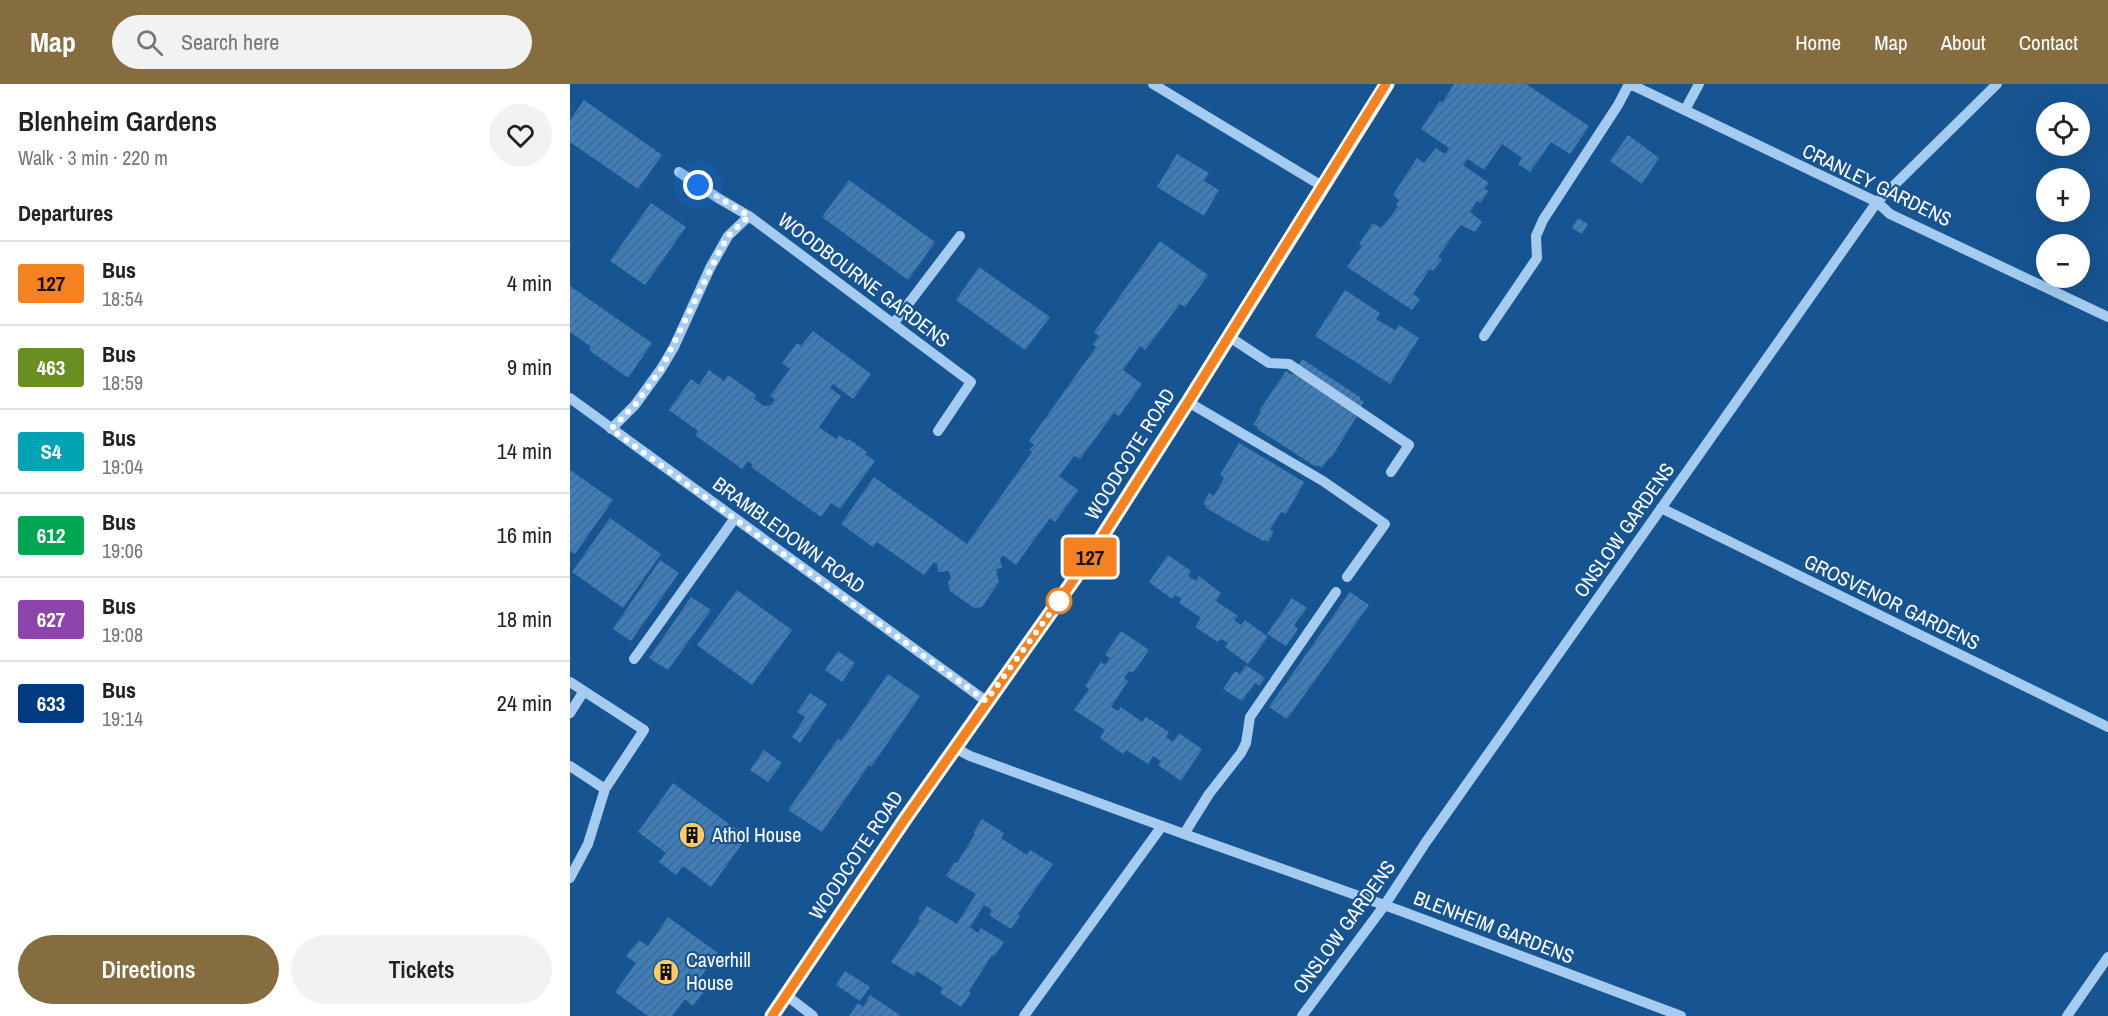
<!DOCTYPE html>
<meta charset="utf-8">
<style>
:root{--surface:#fff;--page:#f2f2f2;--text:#222;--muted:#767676;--line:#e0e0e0;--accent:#856d40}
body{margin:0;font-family:"Archivo Narrow",sans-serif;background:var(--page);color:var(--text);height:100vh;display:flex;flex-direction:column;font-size:22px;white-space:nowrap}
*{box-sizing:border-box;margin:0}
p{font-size:20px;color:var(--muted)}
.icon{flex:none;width:33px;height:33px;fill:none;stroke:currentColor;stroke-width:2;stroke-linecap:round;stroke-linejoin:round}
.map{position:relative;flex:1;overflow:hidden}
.side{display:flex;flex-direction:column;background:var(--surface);width:570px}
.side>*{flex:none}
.badge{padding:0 12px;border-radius:4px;font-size:21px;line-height:39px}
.tools{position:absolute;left:1466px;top:18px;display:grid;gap:12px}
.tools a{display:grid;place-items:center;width:54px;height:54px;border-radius:50%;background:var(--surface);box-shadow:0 6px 24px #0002;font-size:30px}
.you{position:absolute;width:30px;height:30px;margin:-15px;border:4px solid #fff;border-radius:50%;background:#1a73e8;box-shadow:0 0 0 9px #1a73e833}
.map>.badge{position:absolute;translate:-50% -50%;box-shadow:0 0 0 3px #fff}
h2{padding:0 18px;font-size:22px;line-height:54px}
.round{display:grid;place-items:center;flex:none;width:63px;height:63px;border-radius:32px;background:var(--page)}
.head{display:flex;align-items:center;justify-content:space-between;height:102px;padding:0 18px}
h1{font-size:28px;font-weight:600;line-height:45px}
.primary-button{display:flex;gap:12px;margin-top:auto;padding:12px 18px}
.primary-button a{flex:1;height:69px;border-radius:36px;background:var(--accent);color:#fff;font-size:24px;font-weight:600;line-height:69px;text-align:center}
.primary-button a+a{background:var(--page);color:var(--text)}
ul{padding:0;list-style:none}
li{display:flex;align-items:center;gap:18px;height:84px;padding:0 18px;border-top:2px solid var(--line)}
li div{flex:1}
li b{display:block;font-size:22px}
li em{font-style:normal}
li .badge{min-width:66px;font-weight:700;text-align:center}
header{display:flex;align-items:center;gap:36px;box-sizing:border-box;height:84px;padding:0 30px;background:var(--accent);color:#fff}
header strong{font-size:28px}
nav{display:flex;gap:33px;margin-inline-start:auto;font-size:21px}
.search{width:420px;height:54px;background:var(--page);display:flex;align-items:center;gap:15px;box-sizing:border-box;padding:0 21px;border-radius:33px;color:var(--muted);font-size:22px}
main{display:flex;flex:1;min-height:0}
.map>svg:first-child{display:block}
.building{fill:url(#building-hatch)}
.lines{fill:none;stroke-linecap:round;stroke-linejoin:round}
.minor{stroke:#a5ccf0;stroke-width:10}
.major{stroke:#eef6ff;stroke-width:15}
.line-casing{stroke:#fff;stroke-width:14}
.line{stroke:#f58220;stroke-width:9}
.walk{stroke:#fff;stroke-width:6;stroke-dasharray:0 10.8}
.stop-dot{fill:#fff;stroke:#f58220;stroke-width:3}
.labels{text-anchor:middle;stroke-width:4.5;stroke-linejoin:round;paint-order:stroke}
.street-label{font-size:20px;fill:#fff;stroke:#175492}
.poi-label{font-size:20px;fill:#fff;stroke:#175492;text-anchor:start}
</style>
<header>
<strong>Map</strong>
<div class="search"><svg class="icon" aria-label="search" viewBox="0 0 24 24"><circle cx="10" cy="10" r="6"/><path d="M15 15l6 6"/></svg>Search here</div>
<nav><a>Home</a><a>Map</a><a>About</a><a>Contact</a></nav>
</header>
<main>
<section class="side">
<div class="head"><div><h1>Blenheim Gardens</h1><p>Walk · 3 min · 220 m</p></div><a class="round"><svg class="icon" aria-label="heart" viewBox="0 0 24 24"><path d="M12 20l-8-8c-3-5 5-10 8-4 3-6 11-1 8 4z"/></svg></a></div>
<h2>Departures</h2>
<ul>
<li><span class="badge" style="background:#f58220;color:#111">127</span><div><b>Bus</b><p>18:54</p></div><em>4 min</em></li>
<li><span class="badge" style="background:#6b8e23;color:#fff">463</span><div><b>Bus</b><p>18:59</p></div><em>9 min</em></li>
<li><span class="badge" style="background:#00a3b4;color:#fff">S4</span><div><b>Bus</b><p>19:04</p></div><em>14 min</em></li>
<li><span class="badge" style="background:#00a651;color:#fff">612</span><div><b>Bus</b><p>19:06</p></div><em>16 min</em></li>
<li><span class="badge" style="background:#8e44ad;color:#fff">627</span><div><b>Bus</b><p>19:08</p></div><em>18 min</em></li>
<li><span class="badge" style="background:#003b80;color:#fff">633</span><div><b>Bus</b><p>19:14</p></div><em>24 min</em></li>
</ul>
<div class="primary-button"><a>Directions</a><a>Tickets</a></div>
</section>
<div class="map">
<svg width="1538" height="932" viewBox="0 0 1538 932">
<defs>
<pattern id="building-hatch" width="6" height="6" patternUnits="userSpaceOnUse" patternTransform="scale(1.5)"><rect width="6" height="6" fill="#3f7eb9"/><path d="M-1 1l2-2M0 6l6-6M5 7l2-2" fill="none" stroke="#456888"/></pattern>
</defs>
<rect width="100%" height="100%" fill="#175492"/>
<path class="building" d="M884,0H956L1019,42L1000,70L981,58L960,88L948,80L952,74L932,60L914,86L898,75L893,81L919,99L914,105L919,107L910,119L907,117L900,128L912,138L905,148L891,141L886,147L868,173L872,175L863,187L860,185L843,210L850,215L842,226L777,183L792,162L789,160L803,139L811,144L828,123L826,121L829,116L823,111L847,74L854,79L866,64L875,70L879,64L851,45L870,17L872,19Z
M14,16L92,71L68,105L0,58V36Z
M1058,51L1089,74L1072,100L1040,77Z
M607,70L639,89L634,97L649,106L634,132L587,103Z
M279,96L365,158L338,196L252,133Z
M81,119L116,143L75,201L40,177Z
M1008,134L1018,140L1012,150L1002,144Z
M590,157L638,191L615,223L610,220L575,266L570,262L553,286L572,300L549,332L544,329L510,375L504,372L489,392L508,406L485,438L480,434L446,481L433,471L430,475L432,484L426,485L429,498L412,523L404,524L380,507L378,498L381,495L379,487L368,488L367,480L364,478L354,491L307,458L303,463L271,440L304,393L397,460L462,368L459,366L464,361L459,357L526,263L523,260L529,252L524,248Z
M409,183L480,233L455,266L386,216Z
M0,202L82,259L58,294L19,266L21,263L0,248Z
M775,206L810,229L806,235L825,246L829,241L849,254L820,300L745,252Z
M243,247L301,290L283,315L263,300L260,304L271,312L249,343L266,355L269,351L277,357L279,355L297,368L295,370L305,377L270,425L261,419L251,433L181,383L183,381L178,377L172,385L125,351L128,347L99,326L121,295L129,301L139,286L154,297L158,291L186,311L184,315L194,322L201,321L205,315L200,312L220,285L212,279L227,259L231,262Z
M732,275L790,313V315L794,318L785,331L787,332L761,374L760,373L752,384L747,381L746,383L687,345L688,343L683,341L691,328L689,327L716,287L722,291Z
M669,359L734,398L716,430L711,428L700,446L704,448L698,458L695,456L693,457L636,424L637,422L633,420L639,409L644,412L654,394L650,391Z
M0,386L43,416L5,470L0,467Z
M40,434L91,470L53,524L2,488Z
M598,471L621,487L618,492L626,497L629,492L651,509L646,517L668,532L664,536L671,541L675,536L698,553L678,580L655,563L658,559L651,555L648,558L625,543L631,534L609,519L612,515L605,511L602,515L579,498Z
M90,476L109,489L61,557L43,545Z
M167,506L222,546L182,601L127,561Z
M780,508L799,521L717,635L699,623Z
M121,513L141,526L98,586L79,574Z
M722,514L737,524L724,541L728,545L716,562L697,550Z
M551,547L579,566L563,589L559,587L554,594L558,597L541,623L548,627L551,623L572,638L576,633L599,648L596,653L603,658L609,649L632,665L611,697L588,681L591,677L583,672L578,680L556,666L553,670L530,654L535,646L504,626L519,605L515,602L531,578L535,581L540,574L535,571Z
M268,567L285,579L272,598L255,586Z
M676,581L695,594L689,602L685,599L672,617L653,605L665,587L670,590Z
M318,590L350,612L301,683L299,681L252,748L218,726L268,655L271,657Z
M240,609L257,620L230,659L222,653L235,633L227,628Z
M194,666L212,679L198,698L180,686Z
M103,699L177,753L141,803L113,782L106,791L89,778L96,769L68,748Z
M412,735L434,749L431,754L457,771L460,766L483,780L448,830L450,832L441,845L419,831L422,826L414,821L400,843L408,849L411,844L434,858L424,872L422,871L399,907L401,909L391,923L370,909L373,904L347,887L344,892L321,878L350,836L348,835L357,822L387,840L406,810L376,792L385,778L387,779L405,750L403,749Z
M98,833L148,869L127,898L136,905L123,922L115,915L102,932H78L45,908L66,879L56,872L69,856L78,862Z
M275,887L300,903L290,917L266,901Z
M300,911L331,932H279L288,919L293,923Z"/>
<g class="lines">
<path class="minor" d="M583,0L752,102
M1060,0L1307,118L1320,130L1538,233
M1115,26L1129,0
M109,88L148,114L179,132
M323,240L390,152
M658,252L699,279L719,280L839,361L821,388
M914,252L967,174L966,152L973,136L1048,21L1059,0
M0,314L416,617
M618,318L753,397L815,440L777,493
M41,345L65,321L91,285L104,263L140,184L158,152L179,132L401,298L368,347
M1091,424L1538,643
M64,575L165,434
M0,598L74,646L35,705L18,760L0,794
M0,629L14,607
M385,664L400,672L614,750L831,827L1111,932
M0,682L35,705
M614,750L639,710L671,669L676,659L680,633L766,508
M216,911L243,932
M454,932L592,742
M732,932L814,822L856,758L1307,118L1427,0
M1497,932L1538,873"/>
<path class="major" d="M202,932L335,735L512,484L618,318L817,0"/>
</g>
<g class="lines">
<g class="line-casing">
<path id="line" d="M202,932L335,735L512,484L618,318L816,0"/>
</g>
<use href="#line" class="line"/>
<path class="walk" d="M128,101L179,132L158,152L149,168L91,285L65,321L41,345L416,617L492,513L489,517"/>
</g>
<defs>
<g id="building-disc" transform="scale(1.35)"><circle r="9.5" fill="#ffc964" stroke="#175492"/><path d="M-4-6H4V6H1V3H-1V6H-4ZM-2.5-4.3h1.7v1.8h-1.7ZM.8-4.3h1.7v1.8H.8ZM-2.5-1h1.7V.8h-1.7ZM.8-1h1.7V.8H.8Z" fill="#111"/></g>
</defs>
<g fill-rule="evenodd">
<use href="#building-disc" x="122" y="751"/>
<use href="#building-disc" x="96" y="888"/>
</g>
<circle class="stop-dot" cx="489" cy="517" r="12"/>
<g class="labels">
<g class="street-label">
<text transform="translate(1307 101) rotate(26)" y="7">CRANLEY GARDENS</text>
<text transform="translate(294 196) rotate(37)" y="7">WOODBOURNE GARDENS</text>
<text transform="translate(560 370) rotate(-58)" y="7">WOODCOTE ROAD</text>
<text transform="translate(1054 446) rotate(-55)" y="7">ONSLOW GARDENS</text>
<text transform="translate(219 451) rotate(36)" y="7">BRAMBLEDOWN ROAD</text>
<text transform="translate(1322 518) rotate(26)" y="7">GROSVENOR GARDENS</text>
<text transform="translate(286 771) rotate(-56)" y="7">WOODCOTE ROAD</text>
<text transform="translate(774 843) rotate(-54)" y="7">ONSLOW GARDENS</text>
<text transform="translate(924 843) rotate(21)" y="7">BLENHEIM GARDENS</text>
</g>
<g class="poi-label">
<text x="142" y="758">Athol House</text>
<text x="116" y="883">Caverhill<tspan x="116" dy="23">House</tspan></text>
</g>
</g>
</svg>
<div class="tools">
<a><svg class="icon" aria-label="locate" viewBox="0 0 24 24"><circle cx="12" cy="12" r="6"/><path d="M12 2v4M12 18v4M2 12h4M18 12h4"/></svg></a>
<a>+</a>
<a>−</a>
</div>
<div class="you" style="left:128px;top:101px"></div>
<b class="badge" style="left:520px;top:473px;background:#f58220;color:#111">127</b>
</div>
</main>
